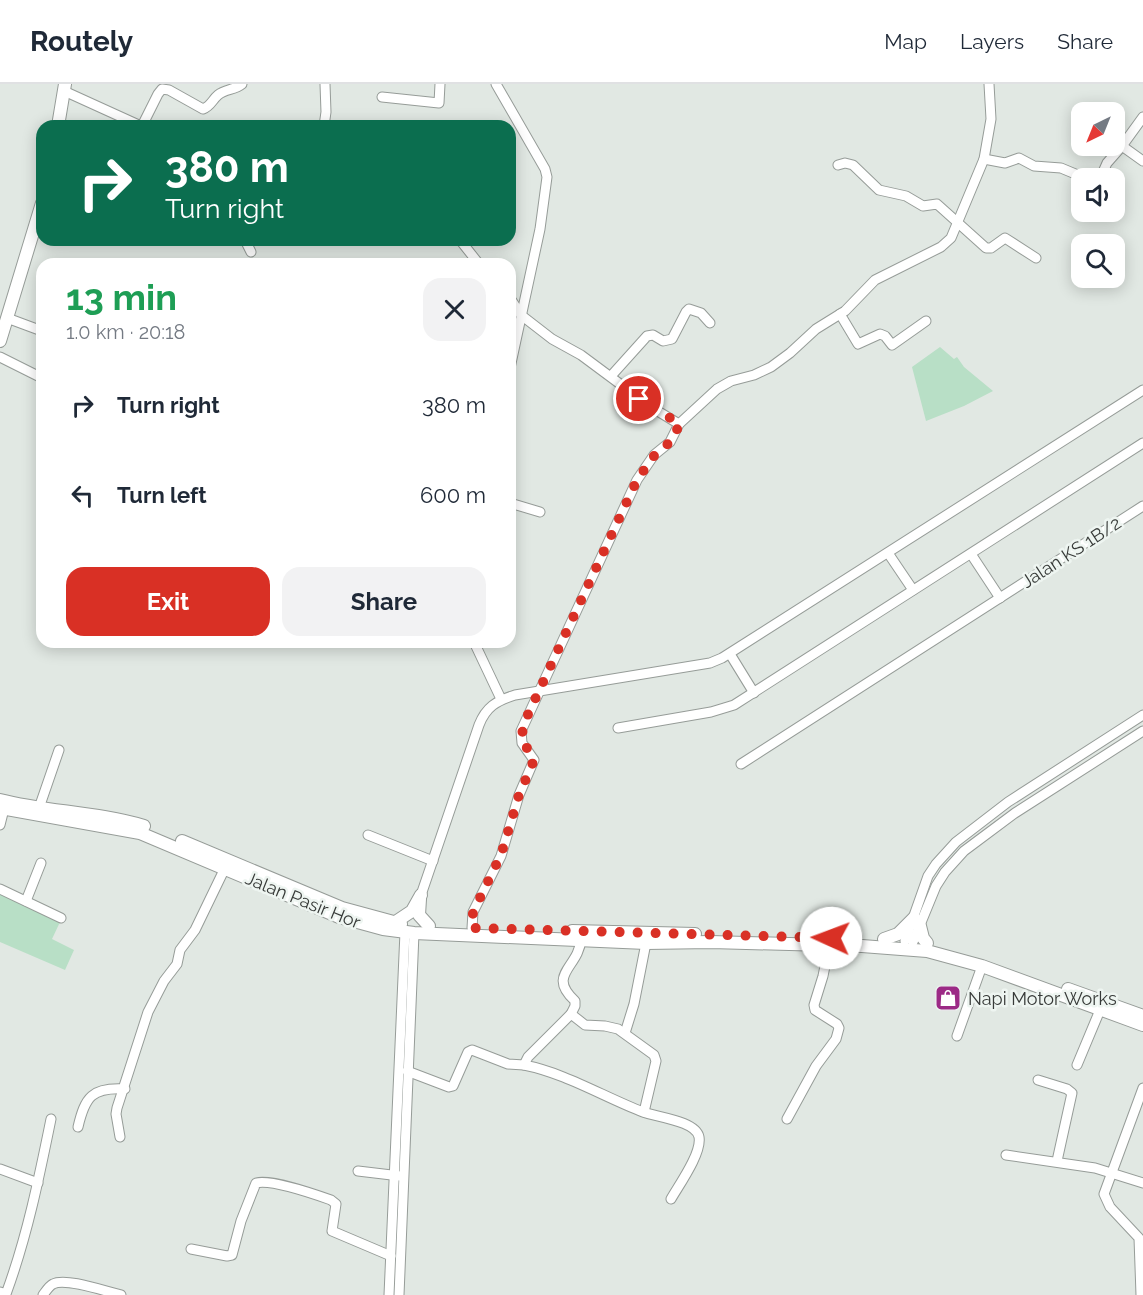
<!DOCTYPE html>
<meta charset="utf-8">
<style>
:root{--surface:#fff;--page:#f2f2f3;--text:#1f2937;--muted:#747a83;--line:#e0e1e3;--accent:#d93025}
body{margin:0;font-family:Raleway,sans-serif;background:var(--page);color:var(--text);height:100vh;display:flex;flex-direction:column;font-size:22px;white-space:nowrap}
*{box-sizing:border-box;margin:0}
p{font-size:20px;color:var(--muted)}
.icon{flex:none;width:33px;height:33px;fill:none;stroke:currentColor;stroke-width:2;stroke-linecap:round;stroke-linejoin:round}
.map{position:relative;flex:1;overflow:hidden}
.drawer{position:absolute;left:36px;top:174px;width:480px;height:390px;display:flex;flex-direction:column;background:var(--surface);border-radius:18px;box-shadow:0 3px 15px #0003}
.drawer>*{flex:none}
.hud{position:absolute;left:36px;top:36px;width:480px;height:126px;border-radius:18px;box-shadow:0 3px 15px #0003;background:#0b6e4f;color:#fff;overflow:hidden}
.needle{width:39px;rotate:223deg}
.buttons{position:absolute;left:1071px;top:18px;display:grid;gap:12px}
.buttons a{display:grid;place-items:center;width:54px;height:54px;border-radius:12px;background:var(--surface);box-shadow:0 3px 15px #0003;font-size:30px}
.pin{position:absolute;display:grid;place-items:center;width:51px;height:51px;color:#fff;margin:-26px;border:3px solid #fff;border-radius:50%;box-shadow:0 2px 6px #0007}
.me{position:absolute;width:66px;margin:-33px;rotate:272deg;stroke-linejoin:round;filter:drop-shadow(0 0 4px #0008)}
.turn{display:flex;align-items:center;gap:21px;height:126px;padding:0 30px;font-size:27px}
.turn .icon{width:78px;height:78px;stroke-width:2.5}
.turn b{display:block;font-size:42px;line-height:51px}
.round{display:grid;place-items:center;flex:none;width:63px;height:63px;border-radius:18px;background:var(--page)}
.overview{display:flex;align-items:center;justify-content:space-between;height:102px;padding:0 30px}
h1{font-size:36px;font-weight:700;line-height:45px;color:#1e9e55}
.cta{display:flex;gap:12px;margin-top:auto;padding:12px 30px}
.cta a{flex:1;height:69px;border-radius:18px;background:var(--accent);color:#fff;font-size:24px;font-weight:700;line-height:69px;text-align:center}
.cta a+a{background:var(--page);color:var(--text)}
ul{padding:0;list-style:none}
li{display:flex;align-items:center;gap:18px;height:90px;padding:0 30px}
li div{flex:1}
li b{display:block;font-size:22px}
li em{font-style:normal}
header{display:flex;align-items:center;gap:36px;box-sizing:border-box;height:84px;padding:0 30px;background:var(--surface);border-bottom:2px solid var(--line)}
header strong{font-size:28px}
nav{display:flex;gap:33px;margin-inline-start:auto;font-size:21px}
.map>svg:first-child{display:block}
.green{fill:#b8dfc6}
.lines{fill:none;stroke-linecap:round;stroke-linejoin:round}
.minor-casing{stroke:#969c98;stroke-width:11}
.major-casing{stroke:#969c98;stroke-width:14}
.minor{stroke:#fff;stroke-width:9}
.major{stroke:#fff;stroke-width:12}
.route{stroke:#d93025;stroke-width:10;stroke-dasharray:0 18}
.labels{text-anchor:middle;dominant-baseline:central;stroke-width:5;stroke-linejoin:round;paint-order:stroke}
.street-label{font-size:18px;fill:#373a38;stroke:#eef5f1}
.poi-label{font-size:18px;fill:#373a38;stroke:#eef5f1;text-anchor:start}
</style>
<header>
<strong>Routely</strong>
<nav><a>Map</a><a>Layers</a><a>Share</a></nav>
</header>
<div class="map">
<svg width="1143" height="1211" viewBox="0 0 1143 1211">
<rect width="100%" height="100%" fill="#e1e8e3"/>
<g class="green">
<polygon points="940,263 954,275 957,273 964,283 993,307 964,322 926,337 912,283"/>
<polygon points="0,807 60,838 52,855 74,866 65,886 0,858"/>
</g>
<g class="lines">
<g class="minor-casing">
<g id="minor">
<polyline points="496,0 545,85 547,93 540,145 510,284"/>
<polyline points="64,7 141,42"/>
<polyline points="382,13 439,19 440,0"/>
<path d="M 142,42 L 158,10 L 162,5 L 169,6 L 203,25 C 211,22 212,16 218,11 C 225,5 235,6 242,0"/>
<polyline points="324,42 326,28 325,0"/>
<polyline points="1122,62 1143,77"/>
<polyline points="984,75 1005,79 1019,74 1034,82 1061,84 1085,94"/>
<polyline points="838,81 845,79 853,81 879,106 906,112 923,122 937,120 986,164 991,164 1005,154 1036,174"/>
<polyline points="1095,94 1103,88 1107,79 1122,62 1143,33"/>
<polyline points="245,156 251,168"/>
<polyline points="460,156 479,180"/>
<polyline points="510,214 521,231 552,255 581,271 651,323 679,340"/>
<polyline points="840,230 858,260 880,250 885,252 892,261 926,237"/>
<polyline points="7,234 42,247"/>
<polyline points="0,273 42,294"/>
<polyline points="611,292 647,252 653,251 663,257 672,255 686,228 689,225 701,229 710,239"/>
<polyline points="510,419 540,428"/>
<polyline points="888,469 913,506"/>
<polyline points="971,470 1000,514"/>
<polyline points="474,558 501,615"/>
<polyline points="730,570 754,609"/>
<polyline points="618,644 711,628 734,621 1143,359"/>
<polyline points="741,680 1143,422"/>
<polyline points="39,724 59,666"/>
<polyline points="0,741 4,725"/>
<polyline points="368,751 433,777"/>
<polyline points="0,805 61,834"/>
<path d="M 421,811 L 479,641 C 486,623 496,617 515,611 L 710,579 L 722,574 L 1143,306"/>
<polyline points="26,817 41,779"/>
<polyline points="472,844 473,828 501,772 519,711 534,676 522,659 521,647 637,396 654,371 670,358 679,340 717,305 731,297 754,291 771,283 790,269 816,245 845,227 875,196 941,163 951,154 984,75 991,35 989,0"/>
<path d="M 581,855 C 579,884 546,890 575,917 L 575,922 L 571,930 L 528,973 L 524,981 C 565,989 604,1013 643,1028 C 657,1033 696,1037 699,1053 C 702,1069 679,1101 671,1115"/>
<polyline points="905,857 928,792 936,780 956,758 1008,718 1143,631"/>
<polyline points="913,858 936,802 945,788 964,767 1015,729 1143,647"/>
<polyline points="571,930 585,941 605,942 618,945 654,971 656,977 644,1028"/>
<polyline points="625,949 634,920 646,859"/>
<polyline points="957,952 982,882"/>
<polyline points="1077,981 1100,926"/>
<polyline points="407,987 449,1003 453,1002 468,968 472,966 508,980 524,981"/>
<polyline points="1038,996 1067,1005 1072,1009 1057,1077"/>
<polyline points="787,1035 816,982 836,955 839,944 837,940 815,926 814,921 823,892 829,862"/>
<path d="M 78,1043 C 85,1013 92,1003 125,1005"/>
<polyline points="120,1053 116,1030 117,1024 148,928 164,897 177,880 180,866 195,846 225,784"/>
<polyline points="1006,1071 1095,1084 1143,1099"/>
<polyline points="0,1085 38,1099"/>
<polyline points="358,1087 400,1092"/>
<path d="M 191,1165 L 227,1172 L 232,1171 L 241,1137 L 256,1099 C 272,1095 314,1110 331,1116 L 336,1120 L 332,1147 L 391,1172"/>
<path d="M 0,1208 L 6,1210 C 27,1153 39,1094 51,1035"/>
<path d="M 43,1211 C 46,1207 49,1202 53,1200 C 66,1193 107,1208 121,1211"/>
<polyline points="389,1211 405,848"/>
<polyline points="399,1211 414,849"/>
<polyline points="1141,1211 1139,1154 1110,1123 1104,1110 1143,1004"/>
</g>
</g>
<g class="major-casing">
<g id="major">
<polyline points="58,42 65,0"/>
<polyline points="0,257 42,119"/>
<path d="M 0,716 C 47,728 97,728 144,742"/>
<polyline points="0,724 140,749 339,833 383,845 414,849 646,859 711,858 862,862 927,867 982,882 1143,941"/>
<polyline points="182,757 342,824 401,840"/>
<polyline points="420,815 419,831 429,842"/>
<polyline points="394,839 412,827 421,811"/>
<polyline points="920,842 923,854 927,859"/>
<polyline points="572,847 695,850"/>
<polyline points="884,855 898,850 914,834"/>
<polyline points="1068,905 1143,932"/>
</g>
</g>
<use href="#minor" class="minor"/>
<use href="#major" class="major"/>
</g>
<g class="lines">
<polyline class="route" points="639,315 680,340 670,358 654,372 637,396 525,637 521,654 534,676 519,711 501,771 473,828 472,844 831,854"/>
</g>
<defs>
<g id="shop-square" transform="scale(1.35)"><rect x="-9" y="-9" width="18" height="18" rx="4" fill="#9c2a86" stroke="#eef5f1"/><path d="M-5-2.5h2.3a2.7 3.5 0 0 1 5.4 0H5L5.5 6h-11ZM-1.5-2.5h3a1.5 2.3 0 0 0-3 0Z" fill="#fff"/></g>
</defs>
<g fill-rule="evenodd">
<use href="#shop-square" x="948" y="914"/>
</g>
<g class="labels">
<g class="street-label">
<text transform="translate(1071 468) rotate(-33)">Jalan KS 1B/2</text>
<text transform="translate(303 816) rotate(22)">Jalan Pasir Hor</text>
</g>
<g class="poi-label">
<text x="968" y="914">Napi Motor Works</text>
</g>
</g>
</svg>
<div class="buttons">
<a><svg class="needle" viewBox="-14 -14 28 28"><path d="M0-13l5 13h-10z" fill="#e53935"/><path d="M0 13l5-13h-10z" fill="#747a83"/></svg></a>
<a><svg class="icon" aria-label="sound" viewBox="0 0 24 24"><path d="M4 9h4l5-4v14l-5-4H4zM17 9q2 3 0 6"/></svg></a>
<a><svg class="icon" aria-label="search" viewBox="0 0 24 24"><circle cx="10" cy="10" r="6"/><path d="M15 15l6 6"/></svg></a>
</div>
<div class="pin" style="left:639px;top:315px;background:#d93025"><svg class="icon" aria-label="arrive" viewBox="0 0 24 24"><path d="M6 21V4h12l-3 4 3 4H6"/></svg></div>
<svg class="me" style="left:831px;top:854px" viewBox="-20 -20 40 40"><circle r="19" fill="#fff"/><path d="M0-13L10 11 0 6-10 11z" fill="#d93025"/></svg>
<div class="hud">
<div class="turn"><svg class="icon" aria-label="right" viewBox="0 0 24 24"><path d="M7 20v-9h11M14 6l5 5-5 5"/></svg><div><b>380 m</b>Turn right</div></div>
</div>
<section class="drawer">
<div class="overview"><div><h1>13 min</h1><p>1.0 km · 20:18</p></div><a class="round"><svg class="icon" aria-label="close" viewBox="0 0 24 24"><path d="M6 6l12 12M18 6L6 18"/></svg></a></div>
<ul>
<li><svg class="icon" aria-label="right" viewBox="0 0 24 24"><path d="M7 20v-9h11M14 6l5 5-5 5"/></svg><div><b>Turn right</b></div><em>380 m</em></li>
<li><svg class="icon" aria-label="left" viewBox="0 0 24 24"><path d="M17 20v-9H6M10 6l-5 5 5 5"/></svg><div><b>Turn left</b></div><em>600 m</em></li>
</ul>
<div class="cta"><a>Exit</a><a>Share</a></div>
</section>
</div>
